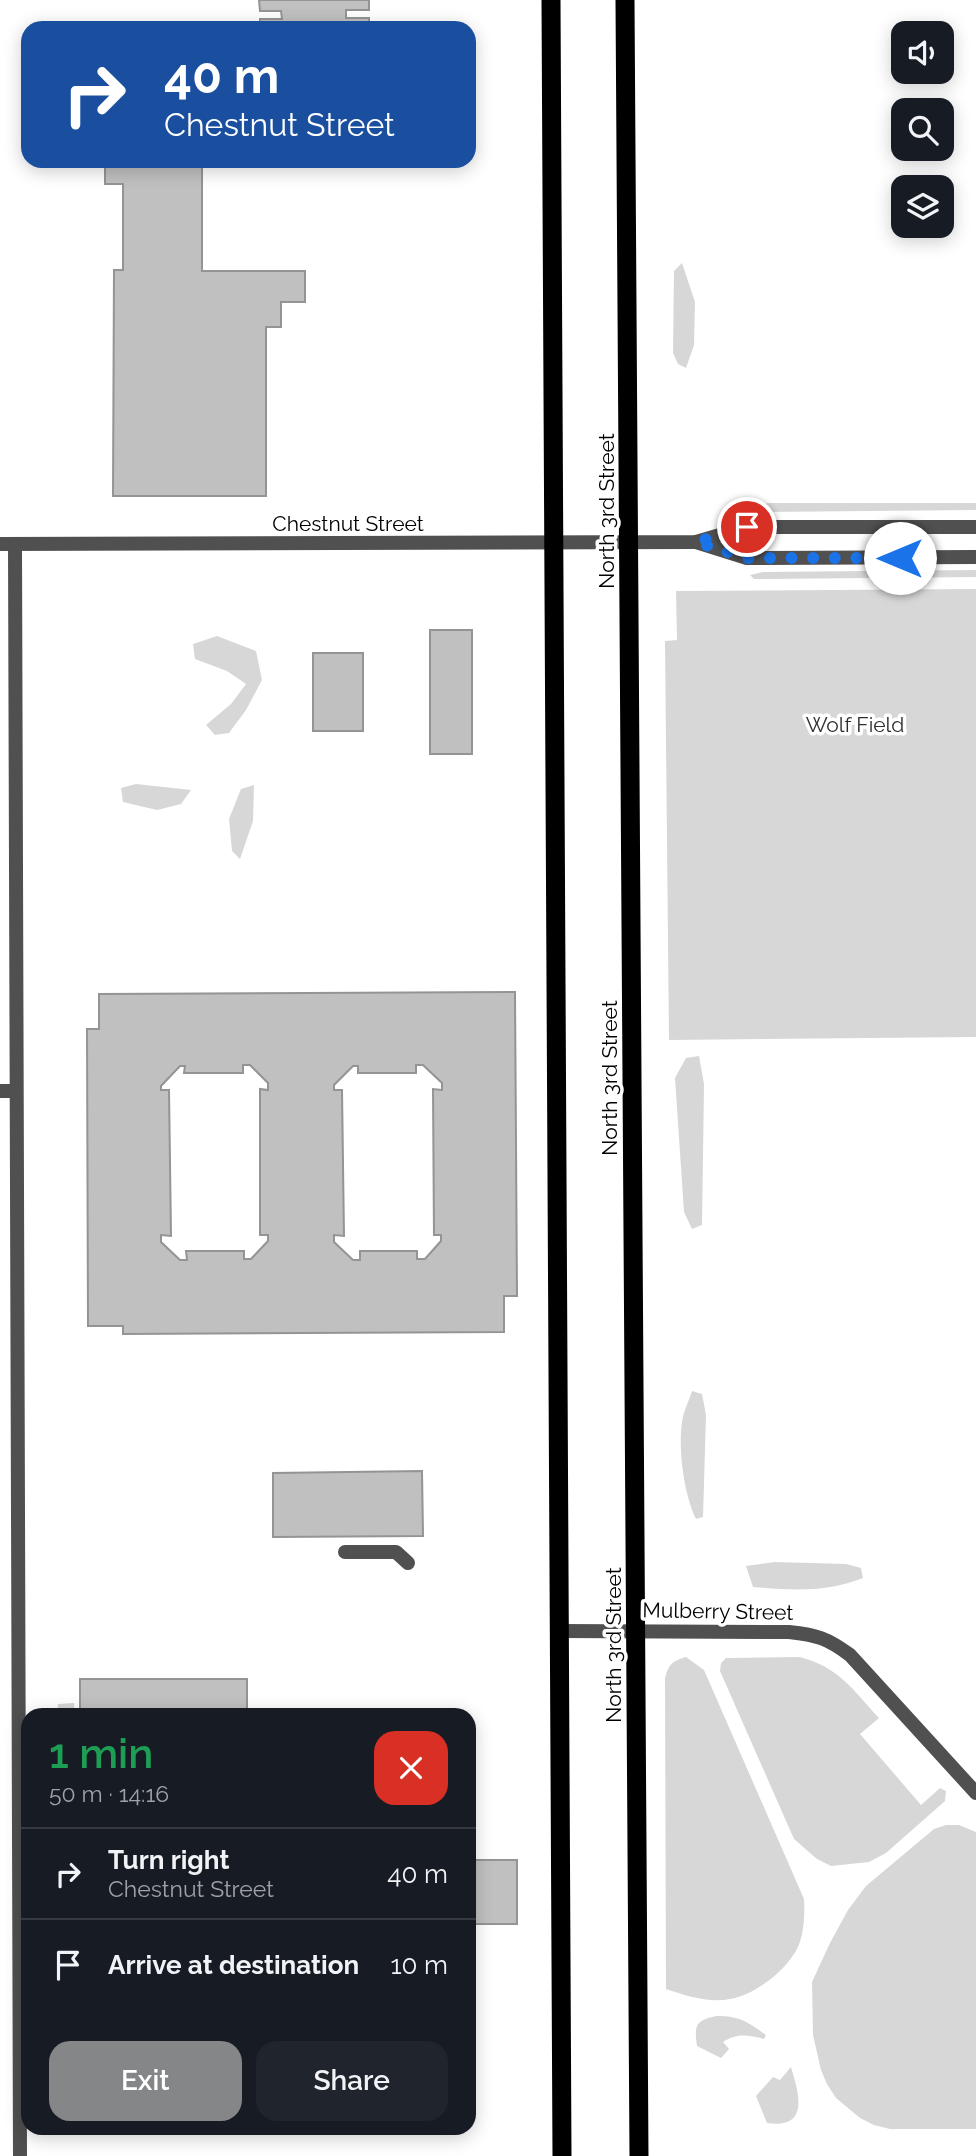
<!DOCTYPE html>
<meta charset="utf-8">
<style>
:root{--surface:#171b24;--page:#20242c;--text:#f1f3f6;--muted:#9ea1a6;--line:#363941;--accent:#858687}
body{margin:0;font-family:Raleway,sans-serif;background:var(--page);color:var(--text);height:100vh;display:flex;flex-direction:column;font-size:26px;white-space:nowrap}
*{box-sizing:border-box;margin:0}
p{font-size:23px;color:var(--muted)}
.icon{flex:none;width:38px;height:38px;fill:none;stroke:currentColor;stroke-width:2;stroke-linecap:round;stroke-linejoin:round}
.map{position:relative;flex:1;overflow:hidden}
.details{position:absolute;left:21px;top:1708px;width:455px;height:427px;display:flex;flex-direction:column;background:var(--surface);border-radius:21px;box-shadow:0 4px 18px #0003}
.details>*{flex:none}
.banner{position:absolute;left:21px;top:21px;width:455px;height:147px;border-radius:21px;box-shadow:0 4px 18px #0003;background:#1a4fa0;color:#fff;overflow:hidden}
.fabs{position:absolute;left:891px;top:21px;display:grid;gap:14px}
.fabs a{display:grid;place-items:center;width:63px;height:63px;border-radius:14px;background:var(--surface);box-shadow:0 4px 18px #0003;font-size:35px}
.pin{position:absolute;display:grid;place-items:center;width:60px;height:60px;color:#fff;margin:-30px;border:4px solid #fff;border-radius:50%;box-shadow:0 2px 7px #0007}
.me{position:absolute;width:77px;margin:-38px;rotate:270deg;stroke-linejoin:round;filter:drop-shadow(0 0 5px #0008)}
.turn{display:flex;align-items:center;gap:24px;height:147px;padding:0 28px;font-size:32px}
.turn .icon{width:91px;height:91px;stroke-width:2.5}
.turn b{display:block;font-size:49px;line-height:60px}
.round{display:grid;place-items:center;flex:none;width:74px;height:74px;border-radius:21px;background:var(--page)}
.overview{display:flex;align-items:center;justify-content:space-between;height:119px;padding:0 28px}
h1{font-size:42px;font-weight:600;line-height:52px;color:#1e9e55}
.cta{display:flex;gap:14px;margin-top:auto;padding:14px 28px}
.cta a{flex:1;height:80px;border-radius:21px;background:var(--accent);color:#fff;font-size:28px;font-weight:600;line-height:80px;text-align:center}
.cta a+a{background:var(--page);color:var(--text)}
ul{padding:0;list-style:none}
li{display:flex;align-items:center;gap:21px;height:91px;padding:0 28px;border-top:2px solid var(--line)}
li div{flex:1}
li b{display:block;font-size:26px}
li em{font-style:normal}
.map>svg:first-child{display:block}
.green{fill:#d7d7d7}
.building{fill:#c0c0c0;stroke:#949494;stroke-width:2;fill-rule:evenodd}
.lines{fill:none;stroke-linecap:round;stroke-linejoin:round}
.service{stroke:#505050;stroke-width:14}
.minor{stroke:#505050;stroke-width:14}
.trunk{stroke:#000;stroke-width:19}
.route{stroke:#1a73e8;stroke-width:12;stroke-dasharray:0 21.6}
.labels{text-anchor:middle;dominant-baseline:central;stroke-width:7;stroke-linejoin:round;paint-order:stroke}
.street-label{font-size:21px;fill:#000;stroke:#fff}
.park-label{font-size:21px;fill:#2e2e2e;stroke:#fff}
</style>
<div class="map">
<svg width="976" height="2156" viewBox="0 0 976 2156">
<rect width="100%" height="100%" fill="#fff"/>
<g class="green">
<polygon points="682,263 695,302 694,345 686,368 678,364 673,353 674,271"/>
<polygon points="769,503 976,503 976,510 757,512 760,505"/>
<polygon points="976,570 976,577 754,579 750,575 763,572"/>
<polygon points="976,589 976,1037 669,1040 665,641 677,640 676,591"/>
<polygon points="217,636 256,651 262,680 246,710 229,733 215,735 206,725 231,704 246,684 227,671 195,659 193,644"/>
<polygon points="136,784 191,790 181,804 157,810 123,802 121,788"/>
<polygon points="254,785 253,821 240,859 232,851 229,819 241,789"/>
<polygon points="699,1056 704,1084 702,1225 692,1229 684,1212 675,1078 686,1058"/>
<path d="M 692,1391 L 702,1394 L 706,1415 L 703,1517 L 696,1519 C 684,1494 678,1450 682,1422 C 683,1412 689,1401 692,1391 Z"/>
<path d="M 775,1562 L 846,1564 L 861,1568 L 863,1578 C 825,1593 792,1590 753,1587 L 746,1566 Z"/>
<path d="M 686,1657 L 704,1670 L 804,1899 C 805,1914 804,1933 798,1947 C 787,1970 755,1995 730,1999 C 709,2003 686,1996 666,1989 L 665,1679 C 668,1665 672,1661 686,1657 Z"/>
<path d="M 800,1657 C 840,1668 852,1689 879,1718 L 860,1734 L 921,1805 L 940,1788 L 946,1791 L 945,1801 L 886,1853 L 869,1862 L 831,1866 L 817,1859 L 794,1839 L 720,1671 L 721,1663 L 726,1658 Z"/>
<polygon points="74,1703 75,1715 57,1715 58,1704"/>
<polygon points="946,1825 959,1825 976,1832 976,2129 890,2129 874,2125 860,2118 836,2098 827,2084 821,2070 813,2035 812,1982 830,1943 848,1910 866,1886 934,1829"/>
<path d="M 717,2016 C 740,2016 748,2022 766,2035 L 764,2039 C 748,2035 737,2033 723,2042 L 729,2049 L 721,2058 L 697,2046 C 694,2025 696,2020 717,2016 Z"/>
<path d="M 791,2067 C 799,2094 810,2129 767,2123 L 756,2096 L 773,2077 L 780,2080 Z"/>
</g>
<g class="building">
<polygon points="259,0 369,0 369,10 346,10 346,18 369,18 369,28 260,28 260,19 282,19 281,11 260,11"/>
<polygon points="105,161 202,161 202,271 305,271 305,302 281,302 281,327 266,327 266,496 113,496 114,270 123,270 123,184 105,184"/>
<rect x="430" y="630" width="42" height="124"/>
<rect x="313" y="653" width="50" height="78"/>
<path d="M 515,992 L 517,1296 L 504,1296 L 504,1332 L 123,1334 L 123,1326 L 88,1326 L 87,1029 L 99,1029 L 99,994 ZM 243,1065 L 250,1065 L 268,1083 L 268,1090 L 260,1089 L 260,1235 L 268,1235 L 268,1241 L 251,1259 L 244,1259 L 244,1251 L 186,1251 L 187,1260 L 180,1260 L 161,1242 L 161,1235 L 171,1236 L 169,1090 L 161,1090 L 161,1086 L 180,1066 L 185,1066 L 184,1073 L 243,1073 ZM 416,1065 L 423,1065 L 442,1083 L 442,1090 L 433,1089 L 434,1235 L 441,1235 L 441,1241 L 425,1259 L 417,1259 L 417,1251 L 360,1251 L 360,1260 L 353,1260 L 334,1242 L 334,1235 L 344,1236 L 342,1090 L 334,1090 L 334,1085 L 353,1066 L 358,1066 L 358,1073 L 416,1073 Z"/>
<polygon points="422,1471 423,1536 273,1537 273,1473"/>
<rect x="80" y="1679" width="167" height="36"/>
<rect x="469" y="1860" width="48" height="64"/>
</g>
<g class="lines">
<g class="service">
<polyline points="0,1091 16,1091"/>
<polyline points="345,1552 396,1552 408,1563"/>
<path d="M 560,1631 L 789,1632 C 817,1635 827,1638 850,1655 L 976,1793"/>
</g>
<g class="minor">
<polyline points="696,542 747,558 976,557"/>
<polyline points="0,544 696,542 747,527 976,527"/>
<polyline points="15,544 20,2156"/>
</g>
<g class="trunk">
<polyline points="551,0 562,2156"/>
<polyline points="625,0 639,2156"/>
</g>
</g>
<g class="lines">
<polyline class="route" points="747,527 696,542 747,558 900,558"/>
</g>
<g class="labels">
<g class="street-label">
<text transform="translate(606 511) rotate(-90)">North 3rd Street</text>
<text x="348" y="523">Chestnut Street</text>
<text transform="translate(609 1078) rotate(-90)">North 3rd Street</text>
<text transform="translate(718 1611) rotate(1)">Mulberry Street</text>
<text transform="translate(613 1645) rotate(-90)">North 3rd Street</text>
</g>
<g class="park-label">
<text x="855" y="724">Wolf Field</text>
</g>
</g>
</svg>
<div class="fabs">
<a><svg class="icon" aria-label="sound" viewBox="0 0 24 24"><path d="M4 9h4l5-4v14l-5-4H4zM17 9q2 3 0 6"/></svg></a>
<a><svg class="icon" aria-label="search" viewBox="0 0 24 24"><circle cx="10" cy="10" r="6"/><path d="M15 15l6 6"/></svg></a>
<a><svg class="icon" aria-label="layers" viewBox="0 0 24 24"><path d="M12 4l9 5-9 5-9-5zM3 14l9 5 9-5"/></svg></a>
</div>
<div class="pin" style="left:747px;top:527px;background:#d93025"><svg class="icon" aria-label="arrive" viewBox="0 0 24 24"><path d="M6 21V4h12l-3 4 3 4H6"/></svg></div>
<svg class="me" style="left:900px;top:558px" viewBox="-20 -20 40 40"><circle r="19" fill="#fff"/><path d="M0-13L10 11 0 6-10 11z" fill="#1a73e8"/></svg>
<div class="banner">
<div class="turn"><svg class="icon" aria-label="right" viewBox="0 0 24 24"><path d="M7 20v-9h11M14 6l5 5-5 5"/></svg><div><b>40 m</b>Chestnut Street</div></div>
</div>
<section class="details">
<div class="overview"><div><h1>1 min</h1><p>50 m · 14:16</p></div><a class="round" style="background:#d93025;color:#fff"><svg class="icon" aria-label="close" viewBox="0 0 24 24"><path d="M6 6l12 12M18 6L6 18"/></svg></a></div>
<ul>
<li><svg class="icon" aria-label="right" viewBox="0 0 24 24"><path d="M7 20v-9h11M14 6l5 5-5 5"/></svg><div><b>Turn right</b><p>Chestnut Street</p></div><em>40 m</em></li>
<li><svg class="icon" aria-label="arrive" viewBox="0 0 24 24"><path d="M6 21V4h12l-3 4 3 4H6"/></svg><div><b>Arrive at destination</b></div><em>10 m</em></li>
</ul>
<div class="cta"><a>Exit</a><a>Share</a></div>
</section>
</div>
